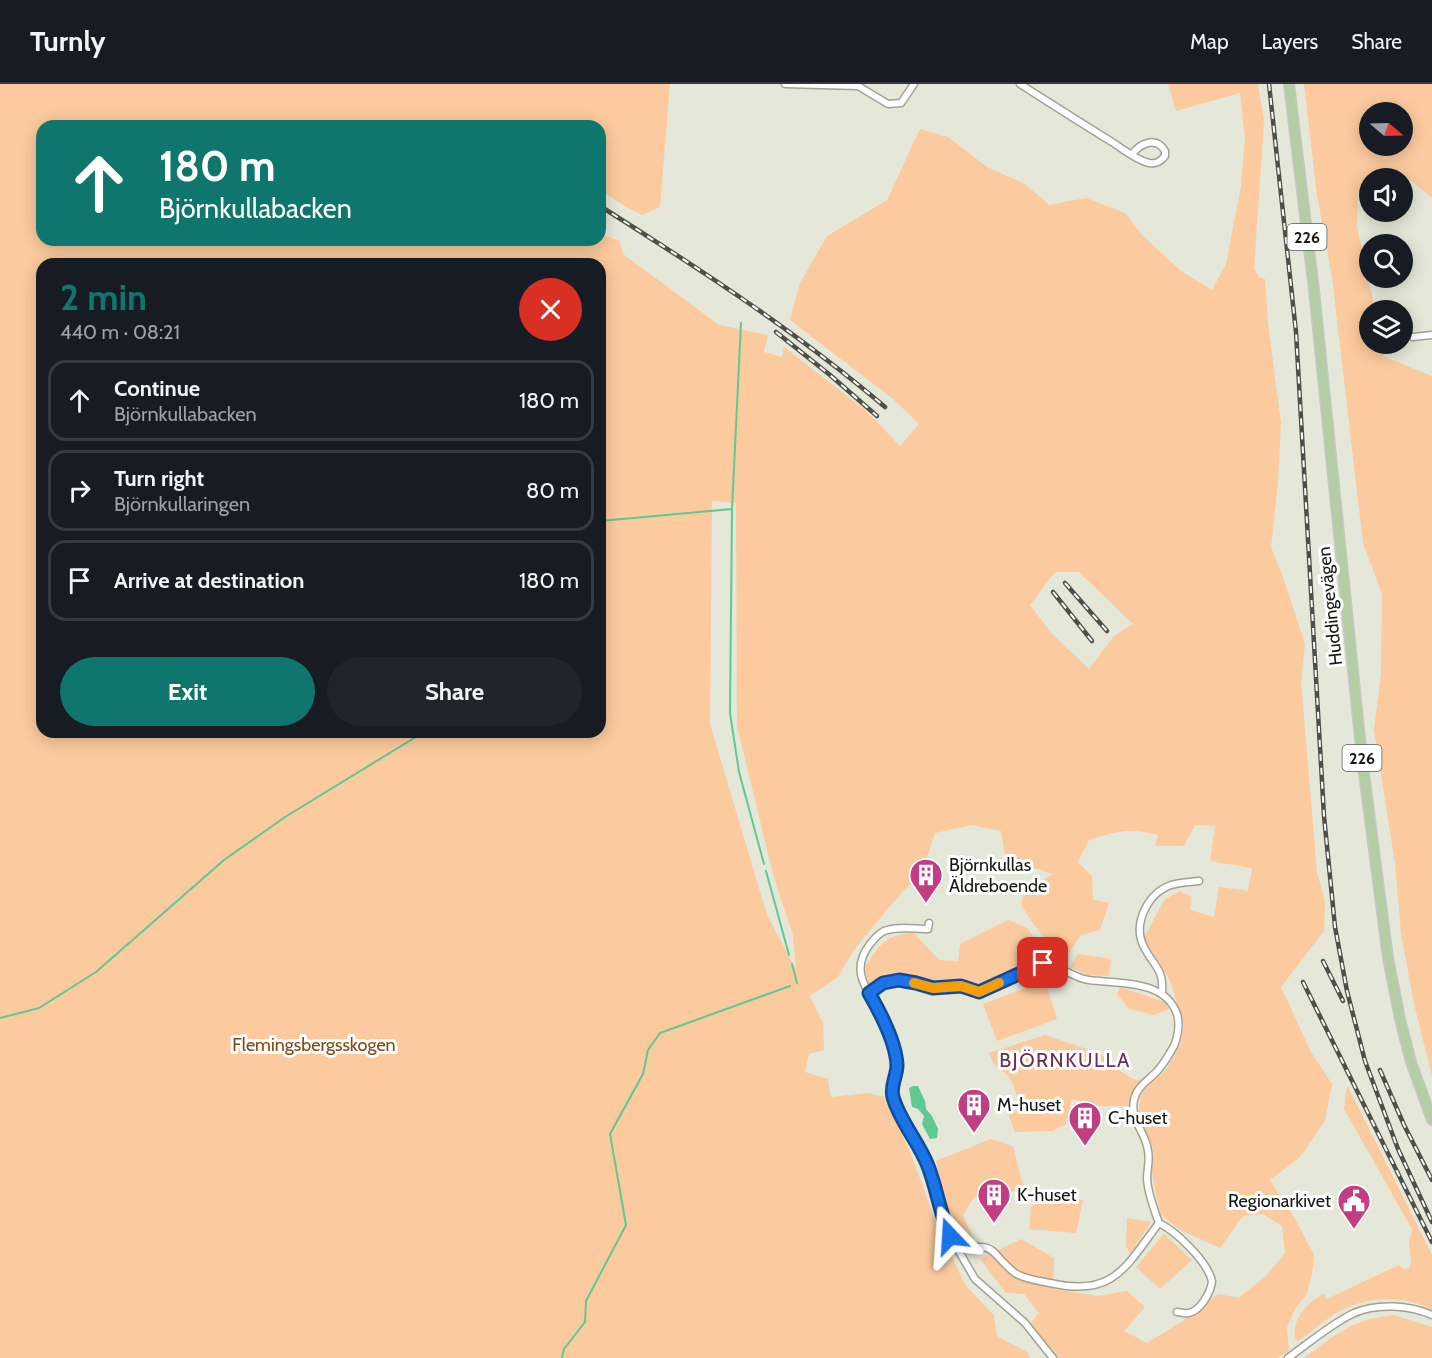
<!DOCTYPE html>
<meta charset="utf-8">
<style>
:root{--surface:#171b24;--page:#20242c;--text:#f1f3f6;--muted:#9ea1a6;--line:#363941;--accent:#0f766e}
body{margin:0;font-family:Cabin,sans-serif;background:var(--page);color:var(--text);height:100vh;display:flex;flex-direction:column;font-size:22px;white-space:nowrap}
*{box-sizing:border-box;margin:0}
p{font-size:20px;color:var(--muted)}
.icon{flex:none;width:33px;height:33px;fill:none;stroke:currentColor;stroke-width:2;stroke-linecap:round;stroke-linejoin:round}
.map{position:relative;flex:1;overflow:hidden}
.drawer{position:absolute;left:36px;top:174px;width:570px;height:480px;display:flex;flex-direction:column;background:var(--surface);border-radius:18px;box-shadow:0 3px 15px #0003}
.drawer>*{flex:none}
.guide{position:absolute;left:36px;top:36px;width:570px;height:126px;border-radius:18px;box-shadow:0 3px 15px #0003;background:#0f766e;color:#fff;overflow:hidden}
.needle{width:39px;rotate:109deg}
.buttons{position:absolute;left:1359px;top:18px;display:grid;gap:12px}
.buttons a{display:grid;place-items:center;width:54px;height:54px;border-radius:50%;background:var(--surface);box-shadow:0 3px 15px #0003;font-size:30px}
.pin{position:absolute;display:grid;place-items:center;width:51px;height:51px;color:#fff;margin:-26px;border-radius:12px;box-shadow:0 3px 9px #0006}
.me{position:absolute;width:66px;margin:-33px;rotate:340deg;stroke-linejoin:round;filter:drop-shadow(0 0 4px #0008)}
.turn{display:flex;align-items:center;gap:21px;height:126px;padding:0 24px;font-size:27px}
.turn .icon{width:78px;height:78px;stroke-width:2.5}
.turn b{display:block;font-size:42px;line-height:51px}
.round{display:grid;place-items:center;flex:none;width:63px;height:63px;border-radius:32px;background:var(--page)}
.summary{display:flex;align-items:center;justify-content:space-between;height:102px;padding:0 24px}
h1{font-size:36px;font-weight:800;line-height:45px;color:var(--accent)}
.button{display:flex;gap:12px;margin-top:auto;padding:12px 24px}
.button a{flex:1;height:69px;border-radius:36px;background:var(--accent);color:#fff;font-size:24px;font-weight:800;line-height:69px;text-align:center}
.button a+a{background:var(--page);color:var(--text)}
ul{padding:0;list-style:none}
li{display:flex;align-items:center;gap:18px;height:81px;margin:0 12px 9px;padding:0 12px;border:3px solid var(--line);border-radius:18px}
li div{flex:1}
li b{display:block;font-size:22px}
li em{font-style:normal}
header{display:flex;align-items:center;gap:36px;box-sizing:border-box;height:84px;padding:0 30px;background:var(--surface);border-bottom:2px solid var(--line)}
header strong{font-size:28px}
nav{display:flex;gap:33px;margin-inline-start:auto;font-size:21px}
.map>svg:first-child{display:block}
.green{fill:#fbca9e;fill-rule:evenodd}
.water{fill:#60c991}
.lines{fill:none;stroke-linecap:round;stroke-linejoin:round}
.stream{stroke:#60c991;stroke-width:2}
.minor-casing{stroke:#a1a294;stroke-width:9}
.primary-casing{stroke:#c7c7c6;stroke-width:12}
.minor{stroke:#fff;stroke-width:6}
.primary{stroke:#b3cea3;stroke-width:9}
.rail-casing{stroke:#4e4f47;stroke-width:4.5}
.rail{stroke:#fff;stroke-width:2;stroke-dasharray:7;stroke-linecap:butt}
.route-casing{stroke:#114b97;stroke-width:15}
.route{stroke:#1a73e8;stroke-width:10}
.slow{stroke:#f59e0b;stroke-width:10}
.labels{text-anchor:middle;dominant-baseline:central;stroke-width:6;stroke-linejoin:round;paint-order:stroke}
.shield{fill:#fff;stroke:#5d5d59;stroke-width:1.5}
.shield-label{font-size:16px;font-weight:bold;fill:#171712}
.street-label{font-size:18px;fill:#171712;stroke:#fff}
.poi-label{font-size:18px;fill:#171712;stroke:#fff;text-anchor:start}
.park-label{font-size:18px;fill:#7c4a12;stroke:#fff}
.neighbourhood-label{font-size:20px;letter-spacing:1.5px;fill:#6f2e4d;stroke:#fff}
</style>
<header>
<strong>Turnly</strong>
<nav><a>Map</a><a>Layers</a><a>Share</a></nav>
</header>
<div class="map">
<svg width="1432" height="1274" viewBox="0 0 1432 1274">
<rect width="100%" height="100%" fill="#e5e7d8"/>
<g class="green">
<path d="M 0,0 L 670,0 L 660,123 L 642,131 L 621,120 L 600,106 L 600,42 L 42,42 L 42,156 L 600,156 L 600,150 L 620,157 L 623,170 L 719,241 L 768,251 L 764,268 L 782,273 L 784,263 L 865,326 L 900,362 L 919,340 L 893,315 L 790,236 L 800,199 L 827,152 L 887,116 L 920,45 L 948,53 L 987,83 L 1025,100 L 1049,121 L 1086,114 L 1125,129 L 1142,151 L 1181,187 L 1212,206 L 1226,180 L 1241,102 L 1245,54 L 1240,9 L 1176,27 L 1168,0 L 1258,0 L 1264,37 L 1254,185 L 1259,193 L 1265,195 L 1268,239 L 1281,339 L 1278,399 L 1271,463 L 1284,496 L 1305,560 L 1301,598 L 1317,788 L 1325,818 L 1324,847 L 1281,903 L 1311,968 L 1332,1000 L 1325,1037 L 1300,1073 L 1270,1096 L 1294,1133 L 1314,1171 L 1312,1189 L 1307,1210 L 1295,1225 L 1287,1243 L 1289,1267 L 1277,1274 L 1056,1274 L 1030,1240 L 1039,1229 L 1024,1210 L 1006,1209 L 980,1175 L 1021,1155 L 1054,1174 L 1053,1205 L 1098,1212 L 1127,1207 L 1145,1223 L 1124,1247 L 1147,1259 L 1180,1239 L 1218,1210 L 1239,1214 L 1267,1191 L 1285,1169 L 1282,1142 L 1263,1130 L 1243,1132 L 1220,1164 L 1180,1146 L 1160,1130 L 1152,1089 L 1153,1065 L 1138,1030 L 1142,1007 L 1166,986 L 1181,959 L 1184,943 L 1170,896 L 1144,854 L 1164,816 L 1180,807 L 1192,813 L 1190,826 L 1214,833 L 1219,803 L 1248,807 L 1252,784 L 1210,777 L 1215,742 L 1195,741 L 1184,762 L 1155,762 L 1158,751 C 1129,743 1117,747 1089,756 L 1078,778 L 1092,792 L 1093,816 L 1109,819 L 1100,846 L 1081,851 L 1063,878 L 1035,842 L 1021,821 L 1024,808 L 1053,790 L 1038,785 L 1007,785 L 1001,747 L 971,741 L 935,749 L 921,791 L 903,807 L 876,839 L 854,866 L 838,893 L 810,912 L 823,939 L 824,966 L 809,970 L 805,988 L 828,995 L 831,1013 L 868,1009 L 882,1012 L 889,1020 L 911,1070 L 936,1139 L 965,1201 L 994,1231 L 997,1252 L 1029,1269 L 1030,1274 L 0,1274 ZM 42,180 L 600,180 L 600,648 L 42,648 ZM 712,417 L 736,419 L 737,642 L 774,794 L 793,851 L 796,886 L 767,831 L 710,640 ZM 1055,488 L 1079,488 L 1133,540 L 1114,552 L 1089,585 L 1051,549 L 1030,521 Z"/>
<path d="M 1304,0 L 1432,0 L 1432,114 L 1409,95 L 1378,88 L 1372,94 L 1370,94 L 1369,97 L 1358,110 L 1357,142 L 1375,226 L 1370,226 L 1370,260 L 1382,260 L 1385,273 L 1432,292 L 1432,992 L 1414,920 L 1401,849 L 1395,779 L 1374,646 L 1381,590 L 1382,510 L 1363,459 L 1332,193 L 1317,111 ZM 1370,28 L 1402,28 L 1402,62 L 1370,62 Z"/>
<path d="M 1008,836 L 1027,844 L 1047,869 L 1046,876 L 1029,880 L 981,902 L 953,895 L 934,897 L 915,892 L 879,894 L 868,900 L 865,883 C 879,861 886,850 914,849 L 939,876 L 958,877 L 960,860 Z"/>
<polygon points="1078,870 1111,875 1109,892 1087,891 1070,883"/>
<polygon points="1045,897 1057,935 997,957 983,920"/>
<polygon points="1120,903 1165,918 1169,925 1154,931 1129,925 1117,910"/>
<path d="M 1045,951 L 1101,970 L 1114,983 L 1131,994 L 1145,999 L 1133,1022 L 1100,1022 L 1072,1015 L 1066,1040 L 1052,1047 L 1015,1048 L 1008,1030 L 1020,1026 C 1015,1005 1014,992 994,981 L 989,969 Z"/>
<path d="M 1347,1001 L 1432,1171 L 1432,1225 C 1403,1211 1365,1212 1336,1229 C 1323,1237 1311,1249 1298,1257 L 1295,1254 C 1292,1235 1308,1217 1324,1210 L 1327,1215 L 1399,1181 L 1404,1185 L 1409,1184 L 1411,1178 L 1409,1158 L 1412,1145 L 1344,1025 Z"/>
<polygon points="991,1055 1013,1062 1024,1106 974,1113 963,1131 974,1156 959,1159 951,1141 936,1077"/>
<polygon points="1051,1114 1083,1116 1076,1149 1029,1145 1031,1122"/>
<polygon points="1127,1134 1151,1138 1130,1170 1126,1162"/>
<polygon points="1164,1150 1192,1176 1160,1205 1136,1183"/>
<path d="M 1394,1231 L 1432,1243 L 1432,1274 L 1304,1274 C 1338,1249 1351,1236 1394,1231 Z"/>
</g>
<polygon class="water" points="913,1002 918,1002 925,1017 926,1025 932,1032 938,1045 937,1054 930,1055 922,1040 924,1032 918,1025 912,1023 909,1004"/>
<g class="lines">
<g class="stream">
<polyline points="741,239 732,425 730,629 739,688 764,780"/>
<polyline points="600,437 732,425"/>
<polyline points="766,787 789,871"/>
<polyline points="792,880 797,899"/>
<polyline points="0,934 39,924 96,888 224,776 285,733 424,648"/>
<polyline points="562,1274 564,1265 585,1238 586,1217 626,1141 610,1050 643,990 648,966 660,949 790,902"/>
</g>
<g class="minor-casing">
<g id="minor">
<polyline points="785,0 858,2 888,20 901,19 914,0"/>
<path d="M 1020,0 C 1050,19 1081,39 1112,58 C 1123,65 1136,76 1149,79 C 1156,80 1160,78 1165,72 L 1165,67 C 1156,52 1141,59 1132,70"/>
<polyline points="1413,253 1432,251"/>
<path d="M 869,909 C 858,892 857,877 870,860 C 874,855 878,850 884,847 C 897,842 914,845 928,845 L 929,839"/>
<path d="M 1162,910 C 1164,884 1154,883 1144,863 C 1132,840 1148,809 1171,801 C 1180,798 1190,798 1199,797"/>
<path d="M 1159,1139 C 1177,1148 1207,1177 1212,1197 C 1211,1208 1200,1228 1188,1229 C 1184,1230 1181,1228 1177,1228"/>
<path d="M 957,1166 C 999,1157 988,1168 1015,1189 C 1024,1195 1039,1197 1050,1199 C 1114,1214 1126,1182 1159,1139 C 1154,1125 1148,1110 1147,1095 C 1147,1086 1150,1076 1148,1067 C 1146,1048 1130,1038 1134,1016 C 1137,1001 1150,996 1159,985 C 1165,978 1170,969 1174,962 C 1178,953 1180,940 1177,930 C 1165,895 1118,900 1089,896 C 1072,894 1061,881 1043,879 L 979,908 L 961,902 L 933,904 L 916,899 L 899,896 L 883,899 L 869,909 L 881,928 L 895,972 L 897,982 L 892,1007 L 893,1013 L 901,1033 L 928,1081 L 941,1131 L 950,1152 L 975,1195 L 1025,1239 L 1053,1274"/>
<path d="M 1288,1274 C 1309,1259 1331,1240 1354,1229 C 1377,1219 1410,1221 1432,1231"/>
</g>
</g>
<g class="primary-casing">
<polyline id="primary" points="1289,0 1314,206 1362,674 1388,874 1400,935 1411,978 1432,1036"/>
</g>
<use href="#minor" class="minor"/>
<use href="#primary" class="primary"/>
<g class="rail-casing">
<g id="rail">
<polyline points="1269,0 1296,248 1324,732 1335,843 1347,907 1365,977 1398,1065 1432,1138"/>
<path d="M 600,122 C 698,184 796,247 885,323"/>
<polyline points="776,248 830,291 877,332"/>
<polyline points="1065,499 1107,547"/>
<polyline points="1053,508 1092,557"/>
<polyline points="1323,877 1343,917"/>
<polyline points="1303,898 1432,1158"/>
<polyline points="1380,986 1404,1041 1432,1096"/>
</g>
</g>
<use href="#rail" class="rail"/>
</g>
<g class="lines">
<g class="route-casing">
<path id="route" d="M 950,1152 C 940,1130 937,1105 928,1082 C 919,1058 900,1038 893,1013 C 890,1002 897,992 897,981 C 896,959 880,928 869,909 L 883,899 L 899,896 L 916,899 L 933,904 L 961,902 L 979,908 L 1043,879"/>
</g>
<use href="#route" class="route"/>
<polyline class="slow" points="914,899 933,904 961,902 979,908 999,899"/>
</g>
<defs>
<g id="building-pin" transform="scale(1.725)"><path d="M0 17L-7.5 6A9.5 9.5 0 1 1 7.5 6Z" fill="#c23d82" stroke="#fff"/><path d="M-4-6H4V6H1V3H-1V6H-4ZM-2.5-4.3h1.7v1.8h-1.7ZM.8-4.3h1.7v1.8H.8ZM-2.5-1h1.7V.8h-1.7ZM.8-1h1.7V.8H.8Z" fill="#fff"/></g>
<g id="civic-pin" transform="scale(1.725)"><path d="M0 17L-7.5 6A9.5 9.5 0 1 1 7.5 6Z" fill="#c23d82" stroke="#fff"/><path d="M-.6-6.5H3V-4.5H.6V-3L4-1V1h2V6H-6V1h2V-1L-.6-3ZM-1.2 2.5V6h2.4V2.5Z" fill="#fff"/></g>
</defs>
<g fill-rule="evenodd">
<use href="#building-pin" x="926" y="791"/>
<use href="#building-pin" x="974" y="1021"/>
<use href="#building-pin" x="1085" y="1034"/>
<use href="#building-pin" x="994" y="1111"/>
<use href="#civic-pin" x="1354" y="1117"/>
</g>
<g class="labels">
<g class="shield">
<rect x="1287.5" y="140" width="39" height="26" rx="4.5"/>
<rect x="1342.5" y="661" width="39" height="26" rx="4.5"/>
</g>
<g class="shield-label">
<text x="1307" y="153">226</text>
<text x="1362" y="674">226</text>
</g>
<g class="street-label">
<text transform="translate(1330 522) rotate(-96)">Huddingevägen</text>
</g>
<g class="poi-label">
<text x="949" y="781">Björnkullas<tspan x="949" dy="21">Äldreboende</tspan></text>
<text x="997" y="1021">M-huset</text>
<text x="1108" y="1034">C-huset</text>
<text x="1017" y="1111">K-huset</text>
<text x="1331" y="1117" text-anchor="end">Regionarkivet</text>
</g>
<g class="park-label">
<text x="314" y="961">Flemingsbergsskogen</text>
</g>
<g class="neighbourhood-label">
<text x="1065" y="976">BJÖRNKULLA</text>
</g>
</g>
</svg>
<div class="buttons">
<a><svg class="needle" viewBox="-14 -14 28 28"><path d="M0-13l5 13h-10z" fill="#e53935"/><path d="M0 13l5-13h-10z" fill="#9ea1a6"/></svg></a>
<a><svg class="icon" aria-label="sound" viewBox="0 0 24 24"><path d="M4 9h4l5-4v14l-5-4H4zM17 9q2 3 0 6"/></svg></a>
<a><svg class="icon" aria-label="search" viewBox="0 0 24 24"><circle cx="10" cy="10" r="6"/><path d="M15 15l6 6"/></svg></a>
<a><svg class="icon" aria-label="layers" viewBox="0 0 24 24"><path d="M12 4l9 5-9 5-9-5zM3 14l9 5 9-5"/></svg></a>
</div>
<div class="pin" style="left:1043px;top:879px;background:#d93025"><svg class="icon" aria-label="arrive" viewBox="0 0 24 24"><path d="M6 21V4h12l-3 4 3 4H6"/></svg></div>
<svg class="me" style="left:950px;top:1152px" viewBox="-20 -20 40 40"><path d="M0-17L14 15 0 8-14 15z" fill="#1a73e8" stroke="#fff" stroke-width="4"/></svg>
<div class="guide">
<div class="turn"><svg class="icon" aria-label="ahead" viewBox="0 0 24 24"><path d="M12 20V5M6 11l6-6 6 6"/></svg><div><b>180 m</b>Björnkullabacken</div></div>
</div>
<section class="drawer">
<div class="summary"><div><h1>2 min</h1><p>440 m · 08:21</p></div><a class="round" style="background:#d93025;color:#fff"><svg class="icon" aria-label="close" viewBox="0 0 24 24"><path d="M6 6l12 12M18 6L6 18"/></svg></a></div>
<ul>
<li><svg class="icon" aria-label="ahead" viewBox="0 0 24 24"><path d="M12 20V5M6 11l6-6 6 6"/></svg><div><b>Continue</b><p>Björnkullabacken</p></div><em>180 m</em></li>
<li><svg class="icon" aria-label="right" viewBox="0 0 24 24"><path d="M7 20v-9h11M14 6l5 5-5 5"/></svg><div><b>Turn right</b><p>Björnkullaringen</p></div><em>80 m</em></li>
<li><svg class="icon" aria-label="arrive" viewBox="0 0 24 24"><path d="M6 21V4h12l-3 4 3 4H6"/></svg><div><b>Arrive at destination</b></div><em>180 m</em></li>
</ul>
<div class="button"><a>Exit</a><a>Share</a></div>
</section>
</div>
